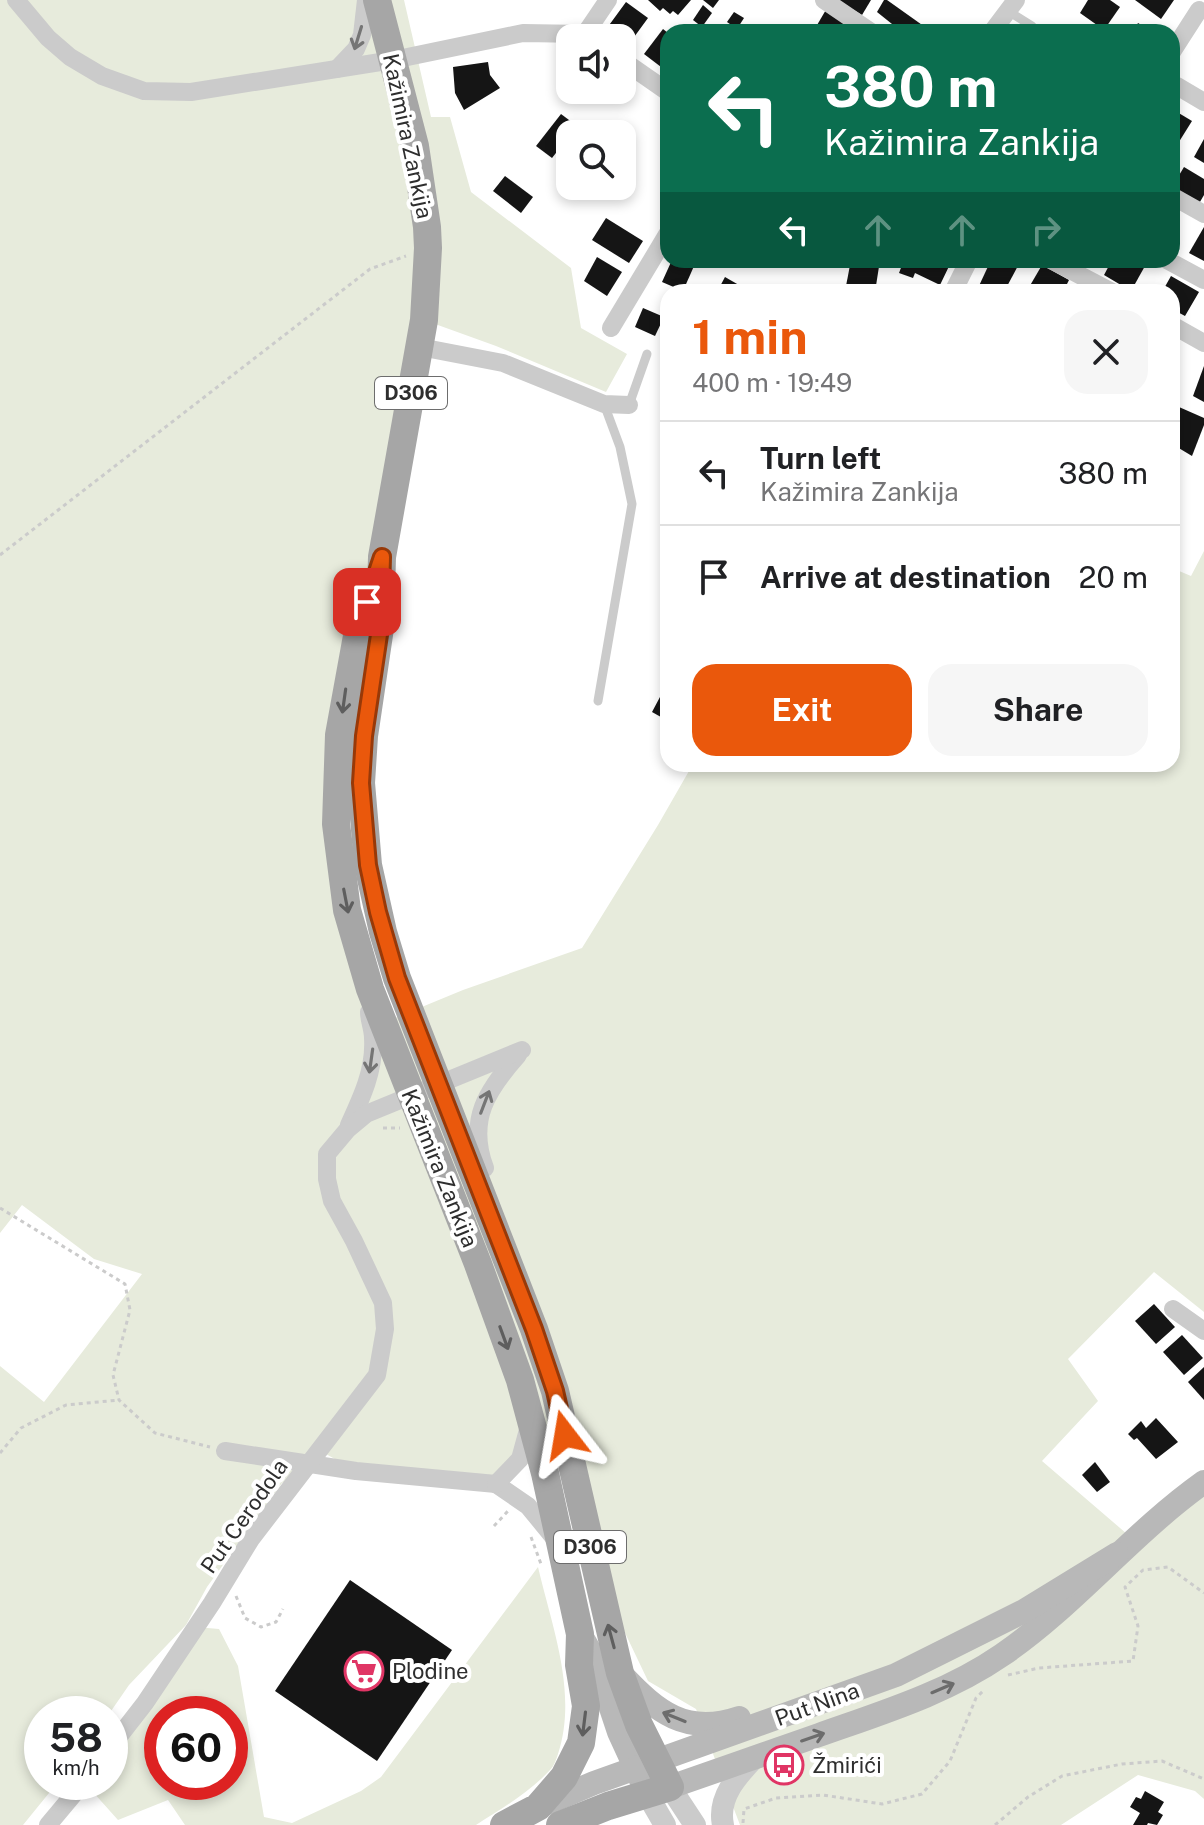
<!DOCTYPE html>
<meta charset="utf-8">
<style>
:root{--surface:#fff;--page:#f6f6f6;--text:#202124;--muted:#757577;--line:#e0e0e0;--accent:#ea580c}
body{margin:0;font-family:"Public Sans",sans-serif;background:var(--page);color:var(--text);height:100vh;display:flex;flex-direction:column;font-size:30px;white-space:nowrap}
*{box-sizing:border-box;margin:0}
p{font-size:26px;color:var(--muted)}
.icon{flex:none;width:44px;height:44px;fill:none;stroke:currentColor;stroke-width:2;stroke-linecap:round;stroke-linejoin:round}
.map{position:relative;flex:1;overflow:hidden}
.panel{position:absolute;left:660px;top:284px;width:520px;height:488px;display:flex;flex-direction:column;background:var(--surface);border-radius:24px;box-shadow:0 4px 12px #0003}
.panel>*{flex:none}
.top-card{position:absolute;left:660px;top:24px;width:520px;height:244px;border-radius:24px;box-shadow:0 4px 12px #0003;background:#0b6e4f;color:#fff;overflow:hidden}
.controls{position:absolute;left:556px;top:24px;display:grid;gap:16px}
.controls a{display:grid;place-items:center;width:80px;height:80px;border-radius:16px;background:var(--surface);box-shadow:0 4px 12px #0003;font-size:40px}
.speed{position:absolute;left:24px;top:1696px;display:flex;gap:16px;font-size:40px;font-weight:700;text-align:center}
.speed>*{display:grid;place-content:center;width:104px;height:104px;border-radius:50%;background:var(--surface);box-shadow:0 4px 12px #0003;line-height:1}
.speed small{font-size:20px;font-weight:400}
.speed .limit{border:12px solid #d22;background:#fff;color:#111}
.pin{position:absolute;display:grid;place-items:center;width:68px;height:68px;color:#fff;margin:-34px;border-radius:16px;box-shadow:0 4px 12px #0006}
.me{position:absolute;width:88px;margin:-44px;rotate:346deg;stroke-linejoin:round;filter:drop-shadow(0 0 6px #0008)}
.turn{display:flex;align-items:center;gap:28px;height:168px;padding:0 32px;font-size:36px}
.turn .icon{width:104px;height:104px;stroke-width:2.5}
.turn b{display:block;font-size:56px;line-height:68px}
.lanes{display:flex;align-items:center;height:76px;padding:0 32px;background:#0003;justify-content:center;gap:40px;direction:ltr}
.lanes .off{opacity:.35}
.round{display:grid;place-items:center;flex:none;width:84px;height:84px;border-radius:24px;background:var(--page)}
.headline{display:flex;align-items:center;justify-content:space-between;height:136px;padding:0 32px}
h1{font-size:48px;font-weight:700;line-height:60px;color:var(--accent)}
.cta{display:flex;gap:16px;margin-top:auto;padding:16px 32px}
.cta a{flex:1;height:92px;border-radius:24px;background:var(--accent);color:#fff;font-size:32px;font-weight:700;line-height:92px;text-align:center}
.cta a+a{background:var(--page);color:var(--text)}
ul{padding:0;list-style:none}
li{display:flex;align-items:center;gap:24px;height:104px;padding:0 32px;border-top:2px solid var(--line)}
li div{flex:1}
li b{display:block;font-size:30px}
li em{font-style:normal}
.map>svg:first-child{display:block}
.green{fill:#e7ebdc;fill-rule:evenodd}
.building{fill:#151515}
.lines{fill:none;stroke-linecap:round;stroke-linejoin:round}
.path{stroke:#cbcbcb;stroke-width:3;stroke-dasharray:4 4;stroke-linecap:butt}
.service{stroke:#cbcbcb;stroke-width:9}
.minor{stroke:#cbcbcb;stroke-width:18}
.tertiary{stroke:#cbcbcb;stroke-width:22}
.secondary{stroke:#b8b8b8;stroke-width:24}
.primary{stroke:#a6a6a6;stroke-width:28}
.oneway{stroke:#757575}
.oneway2{stroke:#5e5e5e}
.oneway3{stroke:#6c6c6c}
.route-casing{stroke:#983908;stroke-width:20}
.route{stroke:#ea580c;stroke-width:14}
.labels{text-anchor:middle;dominant-baseline:central;stroke-width:8;stroke-linejoin:round;paint-order:stroke}
.shield{fill:#fff;stroke:#6d6d6d;stroke-width:2}
.shield-label{font-size:20px;font-weight:bold;fill:#2e2e2e}
.street-label{font-size:22px;fill:#2e2e2e;stroke:#fff}
.poi-label{font-size:22px;fill:#2e2e2e;stroke:#fff;text-anchor:start}
</style>
<div class="map">
<svg width="1204" height="1825" viewBox="0 0 1204 1825">
<rect width="100%" height="100%" fill="#fff"/>
<g class="green">
<polygon points="0,0 404,0 431,117 450,117 471,192 571,268 581,328 627,354 606,392 496,346 424,320 336,782 383,1023 463,990 582,948 658,825 693,764 1172,764 1172,568 1191,576 1204,551 1204,1312 1154,1272 1068,1359 1098,1401 1042,1461 1134,1540 1204,1490 1204,1799 1195,1791 1138,1775 1061,1825 740,1825 696,1709 648,1681 606,1593 577,1443 481,1484 356,1471 326,1454 282,1483 207,1587 186,1625 129,1685 109,1714 42,1714 42,1782 58,1782 23,1825 0,1825 0,1366 44,1402 142,1274 94,1259 22,1205 0,1233"/>
<path d="M 538,1567 C 552,1627 578,1693 558,1754 C 556,1760 554,1766 550,1770 C 530,1792 501,1809 476,1825 L 185,1825 L 168,1800 L 118,1820 L 84,1782 L 110,1782 L 110,1752 L 196,1627 L 219,1629 L 238,1666 L 264,1817 L 292,1823 L 361,1791 L 381,1777 ZM 162,1714 L 230,1714 L 230,1782 L 162,1782 Z"/>
</g>
<g class="building">
<polygon points="648,0 691,0 678,15 673,11 670,14 663,8 660,11"/>
<polygon points="703,0 719,0 713,8"/>
<polygon points="837,0 871,0 862,15"/>
<polygon points="884,0 887,0 932,32 902,32 877,12"/>
<polygon points="1088,0 1110,0 1120,7 1104,30 1080,13"/>
<polygon points="1135,0 1174,0 1161,19"/>
<polygon points="626,2 648,18 629,44 626,42 622,47 622,38 611,38 615,33 607,28"/>
<polygon points="703,5 712,13 702,27 693,20"/>
<polygon points="827,8 854,24 849,32 813,32"/>
<polygon points="734,12 744,18 737,29 727,22"/>
<polygon points="1138,23 1153,32 1133,32"/>
<polygon points="663,29 668,33 668,67 665,70 644,54"/>
<polygon points="488,62 490,75 500,88 464,110 455,93 453,67"/>
<polygon points="1172,109 1192,121 1177,145 1172,142"/>
<polygon points="561,114 577,126 552,158 536,146"/>
<polygon points="1204,139 1204,163 1194,157"/>
<polygon points="1184,167 1204,179 1204,195 1197,207 1172,187"/>
<polygon points="505,176 533,197 521,213 493,191"/>
<polygon points="606,218 643,241 629,263 592,240"/>
<polygon points="1204,227 1204,261 1189,253"/>
<polygon points="597,257 622,272 607,296 584,281"/>
<polygon points="672,260 680,260 694,266 683,291 662,282"/>
<polygon points="851,260 880,260 875,292 864,292 846,286"/>
<polygon points="904,260 952,260 940,285 915,273 913,278 899,273"/>
<polygon points="991,260 1021,260 1004,292 986,292 978,288"/>
<polygon points="1112,260 1134,260 1145,266 1131,291 1104,275"/>
<polygon points="1042,265 1069,280 1063,292 1033,292 1028,289"/>
<polygon points="1171,276 1199,292 1185,316 1172,309 1172,292 1162,292"/>
<polygon points="725,277 751,292 717,292"/>
<polygon points="911,284 927,292 907,292"/>
<polygon points="643,308 664,317 655,336 635,327"/>
<polygon points="1204,366 1204,402 1193,396"/>
<polygon points="1179,407 1204,418 1204,425 1192,456 1172,444 1172,423"/>
<polygon points="668,682 668,721 652,712"/>
<polygon points="1154,1304 1175,1327 1156,1344 1135,1321"/>
<polygon points="1182,1335 1203,1358 1184,1375 1163,1352"/>
<polygon points="1204,1367 1204,1400 1188,1382"/>
<polygon points="1156,1418 1178,1442 1156,1459 1137,1438 1134,1440 1128,1434 1141,1421 1146,1428"/>
<polygon points="1095,1462 1110,1482 1097,1492 1082,1475"/>
<polygon points="350,1580 452,1650 377,1761 275,1691"/>
<polygon points="1145,1791 1164,1802 1158,1812 1163,1815 1157,1825 1148,1823 1147,1825 1133,1825 1140,1813 1130,1807 1136,1797 1141,1799"/>
</g>
<g class="lines">
<g class="path">
<polyline points="0,555 370,269 406,256"/>
<polyline points="383,1128 400,1128"/>
<polyline points="0,1208 125,1284 130,1310 113,1375 119,1400 155,1433 210,1447"/>
<polyline points="0,1453 21,1428 66,1405 119,1400"/>
<polyline points="494,1526 508,1511"/>
<polyline points="531,1537 541,1564"/>
<polyline points="236,1596 245,1618 261,1627 276,1622 283,1609"/>
<polyline points="1008,1675 1039,1668 1133,1661 1138,1626 1125,1587 1143,1570 1168,1567 1204,1593"/>
<polyline points="743,1823 744,1809 776,1798 823,1795 882,1804 922,1794 950,1761 976,1698 983,1691"/>
<polyline points="995,1825 1028,1797 1062,1776 1122,1764 1162,1761 1204,1779"/>
</g>
<g class="service">
<polyline points="1008,11 1032,26"/>
<polyline points="629,405 647,354"/>
<polyline points="598,701 632,504 620,447 604,404"/>
</g>
<g class="minor">
<polyline points="16,0 48,38 70,57 102,76 144,91 191,92 393,60 523,33 585,34 591,38"/>
<polyline points="824,0 871,32"/>
<polyline points="992,32 1016,0"/>
<polyline points="585,34 608,0"/>
<polyline points="1172,52 1199,10"/>
<polyline points="622,60 668,92"/>
<polyline points="337,69 356,49 362,35 366,0"/>
<polyline points="1172,86 1177,86 1204,102"/>
<polyline points="1172,196 1204,214"/>
<polyline points="1051,260 1112,292"/>
<polyline points="1167,260 1204,280"/>
<polyline points="953,292 969,260"/>
<polyline points="1172,325 1204,343"/>
<polyline points="611,328 668,233"/>
<polyline points="420,347 503,363 604,404 629,405"/>
<path d="M 349,1125 C 362,1097 375,1069 373,1038 C 373,1029 369,1021 369,1012"/>
<path d="M 485,1168 C 467,1120 487,1090 518,1055"/>
<polyline points="1173,1309 1204,1331"/>
<polyline points="225,1451 356,1471 496,1484"/>
<polyline points="496,1484 528,1506 555,1539"/>
<polyline points="496,1484 520,1459 529,1426"/>
<polyline points="110,1748 145,1703 212,1603 251,1539 377,1375 385,1329 383,1303 354,1241 332,1201 327,1179 327,1154 348,1129 366,1114 522,1050"/>
<polyline points="48,1825 84,1782"/>
</g>
<g class="tertiary">
<polyline points="670,1787 695,1825"/>
<polyline points="647,1794 665,1825"/>
<path d="M 723,1825 C 717,1797 738,1775 755,1757"/>
</g>
<g class="secondary">
<polyline points="580,1634 595,1660 619,1732 642,1782"/>
<path d="M 622,1675 C 657,1712 686,1736 739,1718"/>
<path d="M 670,1787 C 720,1770 769,1752 819,1735 C 881,1713 947,1693 1002,1655 C 1075,1605 1131,1534 1204,1482"/>
<polyline points="538,1807 594,1783 896,1675 1024,1611 1117,1554"/>
</g>
<g class="primary">
<polyline points="377,0 415,146 427,227 428,248 424,320 382,557 380,628 364,736 361,783 368,865 383,932 397,978 534,1329 555,1391 620,1673 639,1725 670,1787 608,1806 560,1825"/>
<polyline points="373,584 359,625 339,735 336,824 347,910 370,989 478,1264 520,1380 545,1473 580,1634 579,1665 586,1706 581,1743 564,1777 538,1807 504,1825"/>
</g>
</g>
<defs><path id="oneway-shaft" d="M-6 0H5M1.5-3L5.5 0L1.5 3" fill="none" stroke-width="1.6" stroke-linecap="round" stroke-linejoin="round" transform="scale(2)"/></defs>
<g class="oneway">
<use href="#oneway-shaft" transform="translate(358 38) rotate(107)"/>
<use href="#oneway-shaft" transform="translate(371 1061) rotate(98)"/>
<use href="#oneway-shaft" transform="translate(485 1102) rotate(-69)"/>
</g>
<g class="oneway2">
<use href="#oneway-shaft" transform="translate(344 701) rotate(98)"/>
<use href="#oneway-shaft" transform="translate(346 901) rotate(79)"/>
<use href="#oneway-shaft" transform="translate(504 1338) rotate(70)"/>
<use href="#oneway-shaft" transform="translate(611 1636) rotate(-105)"/>
<use href="#oneway-shaft" transform="translate(584 1724) rotate(97)"/>
</g>
<g class="oneway3">
<use href="#oneway-shaft" transform="translate(943 1688) rotate(-23)"/>
<use href="#oneway-shaft" transform="translate(674 1717) rotate(-158)"/>
<use href="#oneway-shaft" transform="translate(813 1737) rotate(-19)"/>
</g>
<g class="lines">
<g class="route-casing">
<polyline id="route" points="367,602 382,557 380,628 364,736 361,783 368,865 378,912 397,978 534,1329 555,1391 565,1435"/>
</g>
<use href="#route" class="route"/>
</g>
<defs>
<g id="supermarket-ring" transform="scale(2)"><circle r="9.5" fill="#fff" stroke="#e03565" stroke-width="1.5"/><path d="M-6-5.5h2.5l.6 2H6L4.5 2H-2.5L-4.4-4H-6ZM-1.5 3.2a1.3 1.3 0 1 0 .1 0ZM3 3.2a1.3 1.3 0 1 0 .1 0Z" fill="#e03565"/></g>
<g id="bus-ring" transform="scale(2)"><circle r="9.5" fill="#fff" stroke="#e03565" stroke-width="1.5"/><path d="M-5-6H5V4H4V6H2V4H-2V6H-4V4H-5ZM-3.5-4V0h7V-4ZM-3.5 1.2v1.5H-2V1.2ZM2 1.2v1.5H3.5V1.2Z" fill="#e03565"/></g>
</defs>
<g fill-rule="evenodd">
<use href="#supermarket-ring" x="364" y="1671"/>
<use href="#bus-ring" x="784" y="1765"/>
</g>
<g class="labels">
<g class="shield">
<rect x="375" y="377" width="72" height="32" rx="6"/>
<rect x="554" y="1531" width="72" height="32" rx="6"/>
</g>
<g class="shield-label">
<text x="411" y="393">D306</text>
<text x="590" y="1547">D306</text>
</g>
<g class="street-label">
<text transform="translate(408 136) rotate(78)">Kažimira Zankija</text>
<text transform="translate(440 1168) rotate(68)">Kažimira Zankija</text>
<text transform="translate(244 1516) rotate(-55)">Put Cerodola</text>
<text transform="translate(817 1704) rotate(-20)">Put Nina</text>
</g>
<g class="poi-label">
<text x="392" y="1671">Plodine</text>
<text x="812" y="1765">Žmirići</text>
</g>
</g>
</svg>
<div class="controls">
<a><svg class="icon" aria-label="sound" viewBox="0 0 24 24"><path d="M4 9h4l5-4v14l-5-4H4zM17 9q2 3 0 6"/></svg></a>
<a><svg class="icon" aria-label="search" viewBox="0 0 24 24"><circle cx="10" cy="10" r="6"/><path d="M15 15l6 6"/></svg></a>
</div>
<div class="speed"><div>58<small>km/h</small></div><div class="limit">60</div></div>
<div class="pin" style="left:367px;top:602px;background:#d93025"><svg class="icon" aria-label="arrive" viewBox="0 0 24 24"><path d="M6 21V4h12l-3 4 3 4H6"/></svg></div>
<svg class="me" style="left:565px;top:1435px" viewBox="-20 -20 40 40"><path d="M0-17L14 15 0 8-14 15z" fill="#ea580c" stroke="#fff" stroke-width="4"/></svg>
<div class="top-card">
<div class="turn"><svg class="icon" aria-label="left" viewBox="0 0 24 24"><path d="M17 20v-9H6M10 6l-5 5 5 5"/></svg><div><b>380 m</b>Kažimira Zankija</div></div>
<div class="lanes"><svg class="icon" aria-label="left" viewBox="0 0 24 24"><path d="M17 20v-9H6M10 6l-5 5 5 5"/></svg><svg class="icon off" aria-label="ahead" viewBox="0 0 24 24"><path d="M12 20V5M6 11l6-6 6 6"/></svg><svg class="icon off" aria-label="ahead" viewBox="0 0 24 24"><path d="M12 20V5M6 11l6-6 6 6"/></svg><svg class="icon off" aria-label="right" viewBox="0 0 24 24"><path d="M7 20v-9h11M14 6l5 5-5 5"/></svg></div>
</div>
<section class="panel">
<div class="headline"><div><h1>1 min</h1><p>400 m · 19:49</p></div><a class="round"><svg class="icon" aria-label="close" viewBox="0 0 24 24"><path d="M6 6l12 12M18 6L6 18"/></svg></a></div>
<ul>
<li><svg class="icon" aria-label="left" viewBox="0 0 24 24"><path d="M17 20v-9H6M10 6l-5 5 5 5"/></svg><div><b>Turn left</b><p>Kažimira Zankija</p></div><em>380 m</em></li>
<li><svg class="icon" aria-label="arrive" viewBox="0 0 24 24"><path d="M6 21V4h12l-3 4 3 4H6"/></svg><div><b>Arrive at destination</b></div><em>20 m</em></li>
</ul>
<div class="cta"><a>Exit</a><a>Share</a></div>
</section>
</div>
